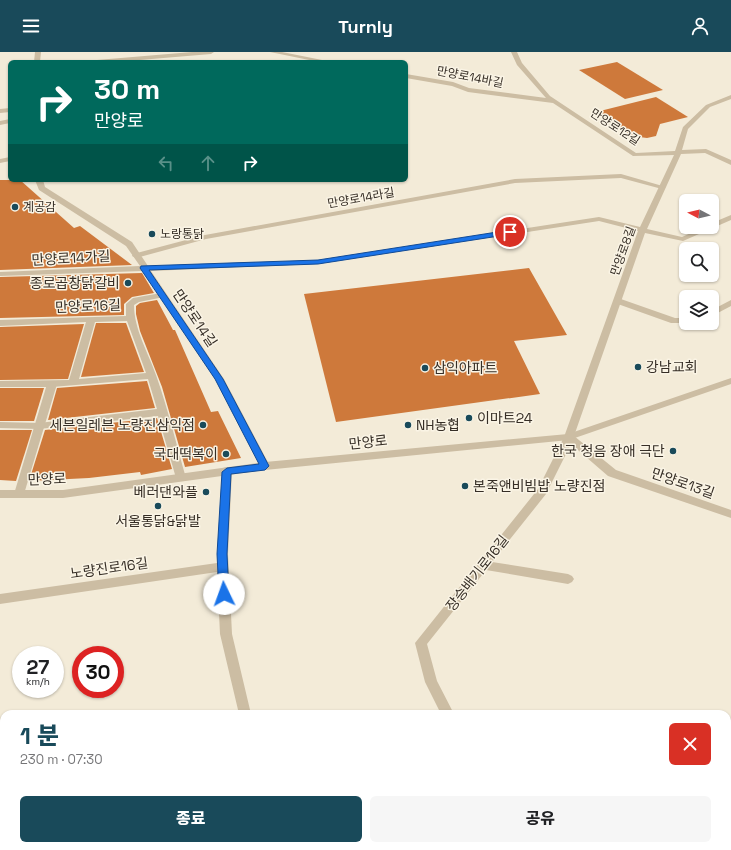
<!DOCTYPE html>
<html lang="ko">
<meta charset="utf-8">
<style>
:root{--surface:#fff;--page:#f6f6f6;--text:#202124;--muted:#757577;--accent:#194a5a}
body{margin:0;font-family:"Space Grotesk","Noto Sans KR",sans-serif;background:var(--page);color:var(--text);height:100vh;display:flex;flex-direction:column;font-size:15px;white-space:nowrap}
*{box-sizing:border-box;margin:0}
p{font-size:13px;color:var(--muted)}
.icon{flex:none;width:22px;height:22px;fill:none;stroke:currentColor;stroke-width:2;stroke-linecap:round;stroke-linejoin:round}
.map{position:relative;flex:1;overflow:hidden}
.details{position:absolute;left:0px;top:658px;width:731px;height:140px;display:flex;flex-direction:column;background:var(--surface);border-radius:12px 12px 0 0;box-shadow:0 1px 3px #0004}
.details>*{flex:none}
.banner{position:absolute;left:8px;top:8px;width:400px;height:122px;border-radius:6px;box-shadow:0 1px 3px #0004;background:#00695c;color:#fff;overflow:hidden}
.needle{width:26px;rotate:277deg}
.fabs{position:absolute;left:679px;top:142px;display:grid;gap:8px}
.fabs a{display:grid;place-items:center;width:40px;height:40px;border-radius:6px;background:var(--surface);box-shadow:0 1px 3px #0004;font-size:20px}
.speed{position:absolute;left:12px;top:594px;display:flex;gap:8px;font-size:20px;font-weight:700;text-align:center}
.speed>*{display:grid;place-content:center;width:52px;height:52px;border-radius:50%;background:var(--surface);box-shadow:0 1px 3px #0004;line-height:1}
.speed small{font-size:10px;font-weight:400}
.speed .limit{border:6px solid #d22;background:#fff;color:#111}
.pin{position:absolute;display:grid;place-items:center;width:34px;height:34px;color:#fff;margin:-17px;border:2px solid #fff;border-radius:50%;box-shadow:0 1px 4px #0007}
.me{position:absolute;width:44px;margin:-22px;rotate:357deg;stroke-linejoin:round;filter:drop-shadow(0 0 3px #0008)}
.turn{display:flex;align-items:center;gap:14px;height:84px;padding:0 20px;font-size:18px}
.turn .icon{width:52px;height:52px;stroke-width:2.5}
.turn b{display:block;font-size:28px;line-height:34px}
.lanes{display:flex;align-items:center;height:38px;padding:0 20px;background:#0003;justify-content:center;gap:20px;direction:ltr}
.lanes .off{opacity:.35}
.round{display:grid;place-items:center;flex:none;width:42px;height:42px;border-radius:6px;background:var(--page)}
.headline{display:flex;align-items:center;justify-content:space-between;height:68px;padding:0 20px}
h1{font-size:24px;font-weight:800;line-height:30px;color:var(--accent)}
.primary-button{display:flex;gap:8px;margin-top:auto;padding:8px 20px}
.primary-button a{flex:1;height:46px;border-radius:6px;background:var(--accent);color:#fff;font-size:16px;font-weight:800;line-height:46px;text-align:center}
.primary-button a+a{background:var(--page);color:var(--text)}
header{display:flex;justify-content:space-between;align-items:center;height:52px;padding:0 20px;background:var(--accent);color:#fff;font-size:18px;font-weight:800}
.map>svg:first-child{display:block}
.building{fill:#ce793b}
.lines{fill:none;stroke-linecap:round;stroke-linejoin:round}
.service{fill:#ccbda3;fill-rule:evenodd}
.minor{fill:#ccbda3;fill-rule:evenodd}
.tertiary{fill:#ccbda3;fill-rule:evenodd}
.route{fill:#1a73e8;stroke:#114b97}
.poi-dot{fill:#194a5a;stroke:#faf4e5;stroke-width:1.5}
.labels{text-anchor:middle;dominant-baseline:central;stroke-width:3;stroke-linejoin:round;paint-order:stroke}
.far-street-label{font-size:12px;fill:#362e26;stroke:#faf4e5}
.far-poi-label{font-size:12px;fill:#362e26;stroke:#faf4e5;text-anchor:start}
.street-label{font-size:14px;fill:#362e26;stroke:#faf4e5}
.poi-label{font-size:14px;fill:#362e26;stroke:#faf4e5;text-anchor:end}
</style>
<header><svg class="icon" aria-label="menu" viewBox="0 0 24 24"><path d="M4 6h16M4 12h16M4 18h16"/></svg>Turnly<svg class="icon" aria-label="person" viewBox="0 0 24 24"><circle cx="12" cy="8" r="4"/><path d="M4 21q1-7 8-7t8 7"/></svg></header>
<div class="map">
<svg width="731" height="798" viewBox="0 0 731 798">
<rect width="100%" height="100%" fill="#f3ebd8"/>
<g class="building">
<polygon points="617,10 663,38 625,47 579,18"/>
<polygon points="656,45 688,65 660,72 656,84 647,86 632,84 596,60"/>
<polygon points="0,128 20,128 74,176 80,174 132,213 0,218"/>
<polygon points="529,216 567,283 514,289 540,342 336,370 304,242"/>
<polygon points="142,221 154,241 132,245 124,252 124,263 0,266 0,225"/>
<polygon points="157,248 173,278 175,278 211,360 218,359 241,406 185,415 162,335 140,279 136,262 136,254 140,251"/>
<polygon points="96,271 126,271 144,320 81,325"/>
<polygon points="84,272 68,327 0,328 0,275"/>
<polygon points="147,329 155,356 48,368 57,336"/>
<polygon points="0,336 44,336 34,369 0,369"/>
<polygon points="157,366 172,417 141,423 140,420 89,426 29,429 45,378"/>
<polygon points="0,378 32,378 16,429 0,428"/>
</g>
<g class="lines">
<g class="service">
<polygon points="10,56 10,60 0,61 0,57"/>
<polygon points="10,105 10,109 0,111 0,107"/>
<polygon points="621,122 666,135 662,137 621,126 515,131 206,187 136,206 132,204 133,202 205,183 515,127"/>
<path d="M 161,241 L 164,241 L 165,243 L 164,245 L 139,250 L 134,253 C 134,277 148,300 156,323 C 168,357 176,391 186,426 L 185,429 L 177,429 L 176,426 L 158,364 L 39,377 L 0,376 L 0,370 L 39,371 L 157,357 L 148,327 L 52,335 L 0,335 L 0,329 L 69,328 L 86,270 L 0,274 L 0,268 L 126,264 L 126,252 L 133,246 ZM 127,269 L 146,321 L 79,327 L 95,270 Z"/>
<polygon points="618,246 675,266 686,266 686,271 688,271 671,271 615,251 614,249 615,247"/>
<polygon points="731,248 731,254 712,264 712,258"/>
</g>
<g class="minor">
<polygon points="35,0 41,0 40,10 34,10"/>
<polygon points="192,0 214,0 211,2 116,10 94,10 97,8"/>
<polygon points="270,0 282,0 332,10 319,10"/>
<polygon points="511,0 517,0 522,11 550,44 636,101 675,99 683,75 706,53 731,43 731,47 710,55 688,77 682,98 706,97 731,108 731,113 705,101 681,102 647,177 682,185 704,175 712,175 712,171 731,163 731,168 683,189 645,181 574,384 616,418 731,458 731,466 608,424 571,392 546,442 492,510 568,522 572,524 574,527 572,530 568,532 486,518 427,592 437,629 454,662 441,662 425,630 415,591 538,437 564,385 638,179 599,169 318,212 151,219 224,327 270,414 269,417 261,417 260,414 215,327 143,219 0,224 0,220 140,214 126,194 39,138 35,128 43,128 45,135 132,190 148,214 318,208 599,165 640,175 674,103 633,104 553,51 468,40 452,34 406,26 406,22 453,30 469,36 546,46 517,13"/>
<polygon points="10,67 10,71 0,73 0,69"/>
<polygon points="52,329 57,332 24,442 23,445 15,445 14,442 47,332"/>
<polygon points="227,415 231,416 232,419 228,502 232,582 251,662 239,662 220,582 217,520 0,552 0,542 217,511 222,419 223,416"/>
<polygon points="511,794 526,794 527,798 512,798"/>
</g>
<polygon class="tertiary" points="731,326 731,332 569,388 265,418 63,446 0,446 0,438 63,438 265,410 568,382"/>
</g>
<polygon class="route" points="510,178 512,179 512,182 318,212 149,218 223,327 269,414 265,418 231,422 227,502 229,542 228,545 224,546 220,545 219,542 217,502 222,420 227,416 259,412 215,327 140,216 141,214 318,208"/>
<g class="poi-dot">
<circle cx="15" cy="155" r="4"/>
<circle cx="152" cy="182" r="4"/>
<circle cx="128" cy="231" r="4"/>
<circle cx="638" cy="315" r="4"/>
<circle cx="425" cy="316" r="4"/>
<circle cx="469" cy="366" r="4"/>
<circle cx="203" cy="373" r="4"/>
<circle cx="408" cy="373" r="4"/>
<circle cx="673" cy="399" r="4"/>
<circle cx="226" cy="402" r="4"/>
<circle cx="465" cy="434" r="4"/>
<circle cx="206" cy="440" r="4"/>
<circle cx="158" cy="454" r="4"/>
</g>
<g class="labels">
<g class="far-street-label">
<text transform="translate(470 25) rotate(11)">만양로14바길</text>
<text transform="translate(615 75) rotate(33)">만양로12길</text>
<text transform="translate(361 146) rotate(-10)">만양로14라길</text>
<text transform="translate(623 199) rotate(-70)">만양로8길</text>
</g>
<g class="far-poi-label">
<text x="23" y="155">계공감</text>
<text x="160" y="182">노랑통닭</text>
</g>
<g class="street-label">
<text transform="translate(71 206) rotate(-3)">만양로14가길</text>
<text transform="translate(88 254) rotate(-2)">만양로16길</text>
<text transform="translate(195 266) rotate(56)">만양로14길</text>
<text transform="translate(368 390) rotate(-6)">만양로</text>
<text transform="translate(47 427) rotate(-2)">만양로</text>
<text transform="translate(683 431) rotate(19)">만양로13길</text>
<text transform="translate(109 516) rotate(-8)">노량진로16길</text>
<text transform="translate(477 521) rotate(-52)">장승배기로16길</text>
</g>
<g class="poi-label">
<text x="120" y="231">종로곱창닭갈비</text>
<text x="646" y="315" text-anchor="start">강남교회</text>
<text x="433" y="316" text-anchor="start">삼익아파트</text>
<text x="477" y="366" text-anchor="start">이마트24</text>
<text x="195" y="373">세븐일레븐 노량진삼익점</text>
<text x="416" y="373" text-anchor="start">NH농협</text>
<text x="665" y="399">한국 청음 장애 극단</text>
<text x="218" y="402">국대떡복이</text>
<text x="473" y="434" text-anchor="start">본죽앤비빔밥 노량진점</text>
<text x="198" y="440">베러댄와플</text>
<text x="158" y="469" text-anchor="middle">서울통닭&amp;닭발</text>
</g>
</g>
</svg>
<div class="fabs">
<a><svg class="needle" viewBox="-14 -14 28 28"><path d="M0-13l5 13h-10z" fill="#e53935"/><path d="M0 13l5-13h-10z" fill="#757577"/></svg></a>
<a><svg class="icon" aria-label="search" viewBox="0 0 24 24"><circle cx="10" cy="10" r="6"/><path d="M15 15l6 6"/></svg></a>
<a><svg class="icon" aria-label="layers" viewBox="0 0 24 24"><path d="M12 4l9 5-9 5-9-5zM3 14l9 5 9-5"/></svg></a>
</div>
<div class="speed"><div>27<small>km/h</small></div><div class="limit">30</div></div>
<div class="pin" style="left:510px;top:180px;background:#d93025"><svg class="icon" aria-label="arrive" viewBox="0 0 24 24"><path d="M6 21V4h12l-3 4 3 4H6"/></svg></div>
<svg class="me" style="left:224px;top:542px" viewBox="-20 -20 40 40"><circle r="19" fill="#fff"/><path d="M0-13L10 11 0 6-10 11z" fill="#1a73e8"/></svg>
<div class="banner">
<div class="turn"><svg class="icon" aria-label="right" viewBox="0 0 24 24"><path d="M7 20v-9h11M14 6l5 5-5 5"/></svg><div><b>30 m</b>만양로</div></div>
<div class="lanes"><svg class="icon off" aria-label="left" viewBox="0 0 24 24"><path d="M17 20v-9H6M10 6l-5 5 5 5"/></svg><svg class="icon off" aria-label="ahead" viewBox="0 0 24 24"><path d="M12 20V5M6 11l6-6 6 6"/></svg><svg class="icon" aria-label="right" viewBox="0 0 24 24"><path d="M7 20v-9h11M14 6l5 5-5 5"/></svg></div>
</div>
<section class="details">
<div class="headline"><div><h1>1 분</h1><p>230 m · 07:30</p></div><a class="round" style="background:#d93025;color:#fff"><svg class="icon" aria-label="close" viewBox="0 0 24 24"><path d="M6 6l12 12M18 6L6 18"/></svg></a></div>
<div class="primary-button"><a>종료</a><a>공유</a></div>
</section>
</div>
